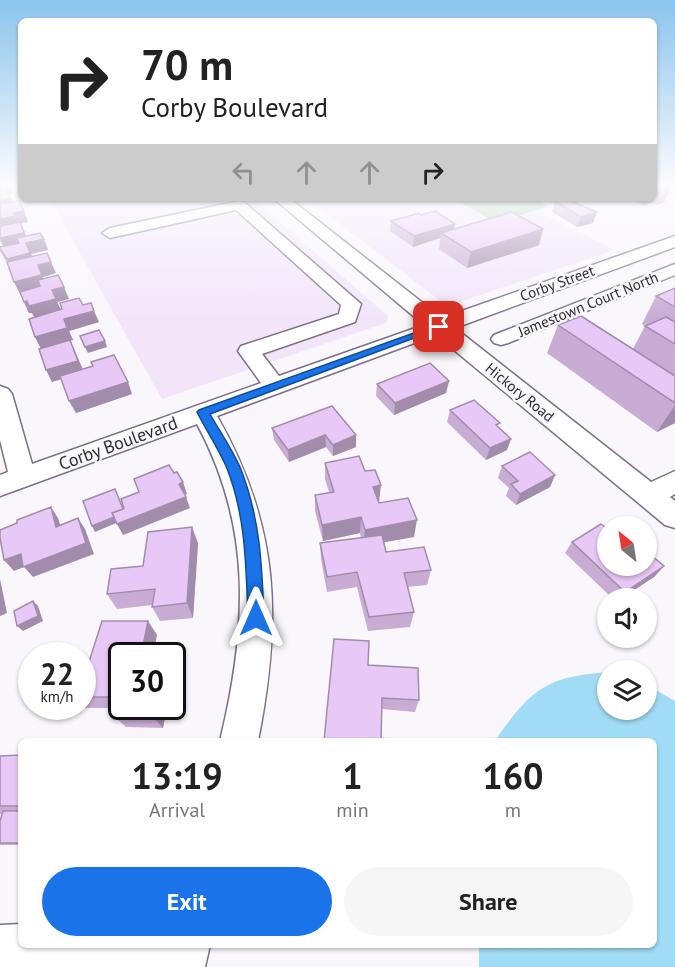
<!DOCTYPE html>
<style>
:root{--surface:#fff;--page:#f6f6f6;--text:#222;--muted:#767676;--accent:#1a73e8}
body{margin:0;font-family:"PT Sans",sans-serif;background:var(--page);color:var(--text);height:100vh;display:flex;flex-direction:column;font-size:22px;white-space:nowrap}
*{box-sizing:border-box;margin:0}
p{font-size:20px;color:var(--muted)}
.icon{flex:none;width:33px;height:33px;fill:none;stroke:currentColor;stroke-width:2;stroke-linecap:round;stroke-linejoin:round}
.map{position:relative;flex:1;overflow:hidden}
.panel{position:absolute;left:18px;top:738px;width:639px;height:210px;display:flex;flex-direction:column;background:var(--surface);border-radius:9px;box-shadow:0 2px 4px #0004}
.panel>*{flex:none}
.banner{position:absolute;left:18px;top:18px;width:639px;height:183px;border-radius:9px;box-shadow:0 2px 4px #0004;background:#fff;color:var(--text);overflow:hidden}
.needle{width:39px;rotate:330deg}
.fabs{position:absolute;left:597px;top:516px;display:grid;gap:12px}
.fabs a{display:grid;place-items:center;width:60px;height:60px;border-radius:50%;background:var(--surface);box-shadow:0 2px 4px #0004;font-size:30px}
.speed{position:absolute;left:18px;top:642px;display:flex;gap:12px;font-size:30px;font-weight:700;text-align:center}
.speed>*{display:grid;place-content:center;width:78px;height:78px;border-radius:50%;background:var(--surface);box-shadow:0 2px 4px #0004;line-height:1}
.speed small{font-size:15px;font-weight:400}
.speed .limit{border:3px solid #111;border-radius:9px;background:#fff;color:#111}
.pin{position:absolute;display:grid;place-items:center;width:51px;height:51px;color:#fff;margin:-26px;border-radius:12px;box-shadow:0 3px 9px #0006}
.me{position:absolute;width:66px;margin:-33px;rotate:0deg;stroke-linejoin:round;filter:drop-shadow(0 0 4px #0008)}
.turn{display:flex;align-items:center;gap:21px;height:126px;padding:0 24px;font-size:27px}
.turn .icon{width:78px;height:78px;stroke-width:2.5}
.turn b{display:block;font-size:42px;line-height:51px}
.lanes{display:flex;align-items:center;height:57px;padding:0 24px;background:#0003;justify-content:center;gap:30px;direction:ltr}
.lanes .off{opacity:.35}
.eta{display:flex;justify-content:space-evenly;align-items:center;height:102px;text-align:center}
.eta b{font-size:36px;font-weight:600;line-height:42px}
.button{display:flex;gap:12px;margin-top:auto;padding:12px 24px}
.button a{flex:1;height:69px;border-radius:36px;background:var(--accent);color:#fff;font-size:24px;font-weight:600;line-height:69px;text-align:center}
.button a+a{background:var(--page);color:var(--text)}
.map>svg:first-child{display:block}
.built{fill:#f2e5fa}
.forest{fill:#a6cda5}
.water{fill:#a0dcf5}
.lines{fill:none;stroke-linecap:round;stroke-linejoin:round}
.minor-casing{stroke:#7f6f89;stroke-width:3}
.minor{fill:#fff;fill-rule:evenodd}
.wall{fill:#c8acd4}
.shaded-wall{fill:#a28cac}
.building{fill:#e8c8f6;stroke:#a28cac;stroke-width:1.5}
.route{fill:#1a73e8;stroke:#114b97;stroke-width:1.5}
.labels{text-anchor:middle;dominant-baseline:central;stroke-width:5;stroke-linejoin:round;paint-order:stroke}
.far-street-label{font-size:15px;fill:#322c36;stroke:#f9f6fc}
.street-label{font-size:18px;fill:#322c36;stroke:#f9f6fc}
</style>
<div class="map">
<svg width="675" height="967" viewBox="0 0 675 967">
<rect width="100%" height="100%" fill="#f9f6fc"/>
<g class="built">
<polygon points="49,198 252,198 388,316 386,323 162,399"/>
<polygon points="306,198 452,198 497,223 537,211 615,250 447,306"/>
</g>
<polygon class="forest" points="452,198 534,198 549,206 497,223"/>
<path class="water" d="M 607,672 L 608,710 L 646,710 L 647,685 L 675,701 L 675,967 L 479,967 L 479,945 L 654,945 L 654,741 L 497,741 L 498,736 C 533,688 547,677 607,672 Z"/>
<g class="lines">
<g class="minor-casing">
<g id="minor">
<path d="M 273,198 L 289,198 L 442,318 L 675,236 L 675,247 L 455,328 L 651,482 L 675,471 L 675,494 L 670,497 L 675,501 L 675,528 L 665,525 L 436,335 L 217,416 C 280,526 282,620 258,741 L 220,741 C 247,629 253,528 197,424 L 0,496 L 0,475 L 8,472 L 0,440 L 0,386 L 8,389 L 12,394 L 32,464 L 261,383 L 238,351 L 241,346 L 339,314 L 341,305 L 236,210 L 110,238 L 102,233 L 110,228 L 239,201 L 244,202 L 361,304 L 355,322 L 262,354 L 279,376 L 424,325 Z"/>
<polygon points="675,264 675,275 508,343 501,345 494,343 491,339 494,335"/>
<polygon points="21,924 21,945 210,945 205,967 0,967 0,925"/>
</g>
</g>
<use href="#minor" class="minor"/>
</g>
<g class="wall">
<polygon points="0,184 9,184 13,193 9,194 12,202 28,222 21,223 26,236 44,239 48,250 31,254 32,256 56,273 43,277 44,279 69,299 57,302 61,309 83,305 99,322 69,331 73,340 70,340 82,369 132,394 76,413 61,379 52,382 41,348 35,337 35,318 32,313 29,313 7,263 0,250 3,246 0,241"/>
<polygon points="654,184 673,184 672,185 667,187 668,192 669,192 664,202 657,205 652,202 643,205 627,198 654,198"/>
<polygon points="558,198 578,200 577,204 593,223 577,227 552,212 555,201 558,201"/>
<polygon points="391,221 454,229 543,229 539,245 467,268 439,249 440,238 413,247 390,231"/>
<polygon points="675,288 675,423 657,432 547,353 558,325 633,349 645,326 642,324 656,296"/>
<polygon points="449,381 446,393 394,415 376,396 377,384"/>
<polygon points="450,410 499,428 507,450 486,460 447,422"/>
<polygon points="272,428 356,435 356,447 333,456 326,447 289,462 274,440"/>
<polygon points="325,463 379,502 414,537 383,542 386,552 431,570 427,585 407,587 414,612 410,627 368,631 357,587 327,592 321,559 320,543 361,538 360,533 323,541 315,511 315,495 329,492 325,479"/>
<polygon points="502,466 555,475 550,487 516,505 506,496 509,488 498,478"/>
<polygon points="572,542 608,566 664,566 654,577 622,598 612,598 565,553"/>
<polygon points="198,543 193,618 160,621 152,607 152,605 117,609 107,594 143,566"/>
<polygon points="157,635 122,656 167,706 163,728 126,727 115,717 117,708 51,708 49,706 82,706 82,665 88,665"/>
<polygon points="368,665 419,700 415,712 382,709"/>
<polygon points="21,755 21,845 0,845 0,821 2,814 0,814 0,756"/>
</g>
<g class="shaded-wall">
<polygon points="6,184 9,184 13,193 9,194 15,209 0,212 0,185"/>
<polygon points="657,184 673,184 672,185 654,191"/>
<polygon points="669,188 667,192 669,192 664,202 657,205 664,190"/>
<polygon points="646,198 654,198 652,202 643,205"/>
<polygon points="24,211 28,222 21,223 29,243 44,239 48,250 31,254 35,264 12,270 7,259 5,249 0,238 19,223 14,213"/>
<polygon points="597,212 593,223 577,227 581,217"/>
<polygon points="16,216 20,226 0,228 0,219"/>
<polygon points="455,224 453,235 441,233 440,238 413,247 414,236"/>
<polygon points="543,229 539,245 467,268 471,252"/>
<polygon points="51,262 56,273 43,277 38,265"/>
<polygon points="42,275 47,287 20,294 14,282"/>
<polygon points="64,287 69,299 57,302 52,290"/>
<polygon points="56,299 61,311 35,318 32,313 29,313 24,302"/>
<polygon points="94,311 99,322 69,331 73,340 41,349 35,337 64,319"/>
<polygon points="70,340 84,372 52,382 46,370"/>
<polygon points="105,341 107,347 88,353 85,347"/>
<polygon points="449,381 446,393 394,415 395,403"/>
<polygon points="128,382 132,394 76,413 69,401"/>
<polygon points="675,405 675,423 657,432"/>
<polygon points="325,435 326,447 289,462 288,450"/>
<polygon points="356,435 356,447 333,456 333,445"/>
<polygon points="511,439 507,450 486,460 490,448"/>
<polygon points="555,475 550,487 516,505 520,494"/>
<polygon points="183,482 187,494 183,495 179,484"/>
<polygon points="381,485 379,502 372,503 373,487"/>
<polygon points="115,489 128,518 95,532 92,526"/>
<polygon points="186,497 190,508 123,535 117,524"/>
<polygon points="51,507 58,518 64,538 56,527"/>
<polygon points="361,517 360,533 323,541 322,525"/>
<polygon points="78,518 85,529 94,554 33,577 24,567 14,571 4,560"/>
<polygon points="417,520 414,537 363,546 365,530"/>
<polygon points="192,527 198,543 193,618 187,603"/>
<polygon points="664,566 654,577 622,598 619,598 625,592"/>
<polygon points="0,579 7,613 0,616"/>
<polygon points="33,601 38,606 43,621 23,631 17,626"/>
<polygon points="148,621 157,635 153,656 141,656"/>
<polygon points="156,706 167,706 163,728 153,717"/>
</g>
<g class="building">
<polygon points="654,184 658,184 669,188 664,190 669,192 662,194 656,192 654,193"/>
<polygon points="5,185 10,199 0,201 0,186"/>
<polygon points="559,198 574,198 578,200 572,202 565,199 562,200"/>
<polygon points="565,199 597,212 581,217 555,201"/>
<polygon points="19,201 24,211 14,213 16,216 0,219 0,204"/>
<polygon points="435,211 455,224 414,236 391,221 419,213 421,215"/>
<polygon points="512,212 543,229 471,252 441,233"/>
<polygon points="20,222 24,233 0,238 0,226"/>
<polygon points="40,233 44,239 26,243 30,253 7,259 0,249 0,247 19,243 17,238"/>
<polygon points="47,253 51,262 38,265 42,275 14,282 7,262"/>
<polygon points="58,275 64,287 52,290 56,299 29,306 27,301 24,302 20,292 40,286 38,280"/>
<polygon points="675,288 675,307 656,296"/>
<polygon points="79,298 83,305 91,303 94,311 64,319 67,328 35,337 29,319 62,309 60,303"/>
<polygon points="581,316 675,376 675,403 558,325"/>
<polygon points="666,317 675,322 675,344 645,326"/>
<polygon points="99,330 105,341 85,347 80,336"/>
<polygon points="70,340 78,361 46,370 39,349"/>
<polygon points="114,355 128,382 69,401 60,376 93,366 91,362"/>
<polygon points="430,363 449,381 395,403 377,384"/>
<polygon points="474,400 500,423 496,425 511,439 490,448 450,410"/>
<polygon points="332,406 356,435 333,445 325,435 288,450 272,428"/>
<polygon points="530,452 555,475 520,494 511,484 518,481 502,466"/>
<polygon points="359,456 365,471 375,470 381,485 373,487 379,503 408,498 417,520 365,530 361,517 322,525 315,495 334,492 325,463"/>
<polygon points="169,465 174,473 177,472 183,482 179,484 186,497 117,524 112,513 124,508 121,499 139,492 134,479"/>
<polygon points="115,489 123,509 112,513 114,517 92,526 83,501"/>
<polygon points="51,507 56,527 78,518 86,543 23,567 21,554 4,560 0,538 0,530 17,523 17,520"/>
<polygon points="601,524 608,529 608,566 646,566 646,551 664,566 625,592 572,542"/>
<polygon points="192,527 187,603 152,607 155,589 107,594 111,569 143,566 148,532"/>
<polygon points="382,535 386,552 424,547 431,570 404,573 414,612 369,617 357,572 327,577 320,543"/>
<polygon points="33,601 38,616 17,626 14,611"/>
<polygon points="102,621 148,621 141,656 122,656 122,706 156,706 153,717 115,717 120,697 82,697 82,665 88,665"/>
<polygon points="334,639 369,641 368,665 418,668 419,700 382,698 381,741 324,741"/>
<polygon points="120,740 119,741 91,741"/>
<polygon points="21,755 21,806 0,806 0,756"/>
<polygon points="3,811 21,811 21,843 0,843 0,821"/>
</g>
<linearGradient id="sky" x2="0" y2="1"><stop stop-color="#8bc4ed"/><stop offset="0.58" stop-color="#fcfbfe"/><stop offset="1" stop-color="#fcfbfe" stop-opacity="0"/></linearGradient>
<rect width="675" height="319" fill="url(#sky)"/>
<path class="route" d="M 436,325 L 444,327 L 210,414 C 220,432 232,449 240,467 C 260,517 262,564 264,618 L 262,623 L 256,625 L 250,623 L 248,618 C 246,566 246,515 226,466 C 218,448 206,430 197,412 L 199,410 Z"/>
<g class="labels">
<g class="far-street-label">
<text transform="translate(557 283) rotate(-20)">Corby Street</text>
<text transform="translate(588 304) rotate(-22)">Jamestown Court North</text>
<text transform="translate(520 392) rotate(39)">Hickory Road</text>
</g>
<g class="street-label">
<text transform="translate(118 443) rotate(-20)">Corby Boulevard</text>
</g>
</g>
</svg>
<div class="fabs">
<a><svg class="needle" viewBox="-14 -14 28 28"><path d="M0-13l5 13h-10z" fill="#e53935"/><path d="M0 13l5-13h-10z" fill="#767676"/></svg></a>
<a><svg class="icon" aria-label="sound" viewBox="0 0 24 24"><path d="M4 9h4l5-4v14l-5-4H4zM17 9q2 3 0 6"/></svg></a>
<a><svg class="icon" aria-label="layers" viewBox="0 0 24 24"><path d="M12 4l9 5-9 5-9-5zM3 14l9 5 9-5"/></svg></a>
</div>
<div class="speed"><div>22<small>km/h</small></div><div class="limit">30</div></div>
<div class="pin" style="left:439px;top:327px;background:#d93025"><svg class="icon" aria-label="arrive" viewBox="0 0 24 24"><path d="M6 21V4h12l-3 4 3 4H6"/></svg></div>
<svg class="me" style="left:256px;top:618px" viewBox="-20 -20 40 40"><path d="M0-17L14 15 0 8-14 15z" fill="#1a73e8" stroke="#fff" stroke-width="4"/></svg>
<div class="banner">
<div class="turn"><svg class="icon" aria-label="right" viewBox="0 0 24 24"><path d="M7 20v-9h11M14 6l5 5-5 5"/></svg><div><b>70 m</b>Corby Boulevard</div></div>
<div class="lanes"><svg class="icon off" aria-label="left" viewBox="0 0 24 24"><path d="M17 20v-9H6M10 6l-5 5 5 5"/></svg><svg class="icon off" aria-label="ahead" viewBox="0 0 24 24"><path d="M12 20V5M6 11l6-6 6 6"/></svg><svg class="icon off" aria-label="ahead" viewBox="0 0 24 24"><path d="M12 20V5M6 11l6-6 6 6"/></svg><svg class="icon" aria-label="right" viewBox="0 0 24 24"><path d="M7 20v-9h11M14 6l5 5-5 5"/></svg></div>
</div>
<section class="panel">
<div class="eta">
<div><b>13:19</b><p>Arrival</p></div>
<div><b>1</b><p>min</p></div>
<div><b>160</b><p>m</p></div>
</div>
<div class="button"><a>Exit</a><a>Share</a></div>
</section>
</div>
